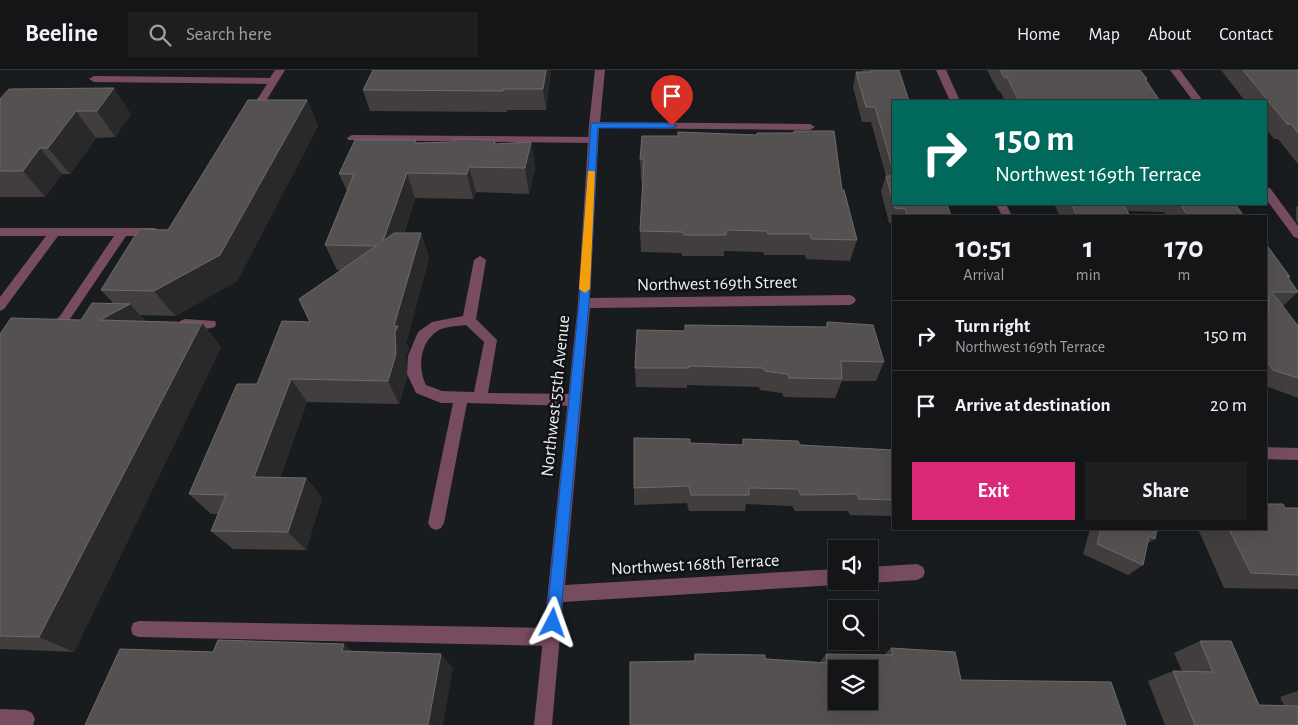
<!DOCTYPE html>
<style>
:root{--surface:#131517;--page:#1c1e20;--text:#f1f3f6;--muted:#9d9fa1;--line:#323436;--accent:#db2777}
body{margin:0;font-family:"Alegreya Sans",sans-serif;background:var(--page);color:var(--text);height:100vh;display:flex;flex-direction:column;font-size:19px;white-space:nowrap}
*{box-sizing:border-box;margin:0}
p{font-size:16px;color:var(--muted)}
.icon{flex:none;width:28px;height:28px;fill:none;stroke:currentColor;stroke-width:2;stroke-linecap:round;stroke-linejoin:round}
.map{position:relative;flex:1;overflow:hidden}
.panel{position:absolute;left:892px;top:145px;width:375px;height:315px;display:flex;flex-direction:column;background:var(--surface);border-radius:0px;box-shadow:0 5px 20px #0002,0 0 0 1px var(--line)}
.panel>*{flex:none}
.hud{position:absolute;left:892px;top:30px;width:375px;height:105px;border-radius:0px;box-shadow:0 5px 20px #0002,0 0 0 1px var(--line);background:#00695c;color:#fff;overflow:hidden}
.tools{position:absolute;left:828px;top:470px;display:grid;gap:10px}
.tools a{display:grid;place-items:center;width:50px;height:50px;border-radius:0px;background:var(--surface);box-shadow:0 5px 20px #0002,0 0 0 1px var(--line);font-size:25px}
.pin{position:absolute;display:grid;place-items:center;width:42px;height:42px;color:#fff;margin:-51px -21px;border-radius:50% 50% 50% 0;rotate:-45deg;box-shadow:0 0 5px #0007}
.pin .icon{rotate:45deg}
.me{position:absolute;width:55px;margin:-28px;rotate:4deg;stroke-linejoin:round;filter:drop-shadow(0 0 4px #0008)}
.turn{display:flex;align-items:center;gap:18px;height:105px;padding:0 20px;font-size:22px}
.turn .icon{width:65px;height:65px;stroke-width:2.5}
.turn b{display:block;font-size:35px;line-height:42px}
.eta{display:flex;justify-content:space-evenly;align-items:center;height:85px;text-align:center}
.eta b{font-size:30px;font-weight:700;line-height:35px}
.action{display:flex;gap:10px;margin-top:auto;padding:10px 20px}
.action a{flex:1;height:58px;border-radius:0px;background:var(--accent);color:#fff;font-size:20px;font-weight:700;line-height:58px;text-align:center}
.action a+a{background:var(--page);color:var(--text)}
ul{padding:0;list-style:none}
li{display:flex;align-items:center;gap:15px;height:70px;padding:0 20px;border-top:1px solid var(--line)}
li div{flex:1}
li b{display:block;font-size:19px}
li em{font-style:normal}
header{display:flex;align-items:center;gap:30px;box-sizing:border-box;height:70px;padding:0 25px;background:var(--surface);border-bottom:1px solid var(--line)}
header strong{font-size:24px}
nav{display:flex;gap:28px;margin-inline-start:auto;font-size:18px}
.search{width:350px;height:45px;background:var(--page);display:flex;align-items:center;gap:12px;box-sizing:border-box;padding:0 18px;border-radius:0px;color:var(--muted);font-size:19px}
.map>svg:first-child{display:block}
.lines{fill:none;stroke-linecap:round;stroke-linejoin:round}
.service{fill:#784c60;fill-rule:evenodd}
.minor{fill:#784c60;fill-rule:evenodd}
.wall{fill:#433e3e}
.shaded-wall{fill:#2a2929}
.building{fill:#555151;stroke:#6d6a6a;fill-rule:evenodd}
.route{fill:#1a73e8;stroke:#114b97}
.slow{fill:#f59e0b}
.labels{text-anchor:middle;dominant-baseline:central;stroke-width:5;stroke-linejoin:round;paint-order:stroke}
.street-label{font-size:18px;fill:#eef0f2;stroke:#101215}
</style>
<header>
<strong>Beeline</strong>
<div class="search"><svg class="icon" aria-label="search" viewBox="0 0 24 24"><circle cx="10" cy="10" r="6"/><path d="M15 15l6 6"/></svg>Search here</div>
<nav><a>Home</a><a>Map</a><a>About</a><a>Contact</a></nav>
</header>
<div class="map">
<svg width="1298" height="655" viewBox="0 0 1298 655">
<rect width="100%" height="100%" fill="#191c1f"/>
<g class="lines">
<g class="service">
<polygon points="275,0 285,0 258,44 253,47 248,44 267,14 94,12 89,9 94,6 270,8"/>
<polygon points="352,65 593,67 598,70 593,73 348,70 347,68"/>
<polygon points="0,158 155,158 161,162 155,166 126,166 68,252 51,264 46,262 45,259 60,246 114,166 58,166 4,239 0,241 0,227 46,166 0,166"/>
<path d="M 480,186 L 486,190 L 476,249 L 497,270 L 488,323 L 574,324 L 579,326 L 581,330 L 579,334 L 574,336 L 467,333 L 444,453 L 441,458 L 436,460 L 431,458 L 428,453 L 453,333 L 441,333 L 416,323 L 407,304 L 408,286 L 418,262 L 432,252 L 463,246 L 474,190 ZM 466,255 L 484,272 L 474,322 L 442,321 L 426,315 C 417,297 420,271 439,260 C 447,256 458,256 466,255 Z"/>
<path d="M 185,249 L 215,251 L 216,254 L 215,257 C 205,260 190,260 180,257 L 179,254 L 180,251 Z"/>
<polygon points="139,551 552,558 558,561 561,567 558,573 552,576 139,567 133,565 131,559 133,553"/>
<polygon points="0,639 26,640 32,643 35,649 33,655 0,655"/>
</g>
<g class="minor">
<polygon points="595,0 605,0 600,52 810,54 815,57 810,60 599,58 590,228 850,225 854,227 856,230 854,233 850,235 590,238 565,515 836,499 836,511 842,511 836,515 563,532 552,655 534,655 578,233 589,55"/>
<polygon points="936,0 946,0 960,31 950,31"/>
<polygon points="1170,0 1180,0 1203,31 1193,31"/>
<polygon points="1266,118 1270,118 1298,156 1298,168 1294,167 1266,129"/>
<polygon points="996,134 1006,134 1012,146 1002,146"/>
<polygon points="1266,377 1298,378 1298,390 1266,389"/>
<polygon points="917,494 923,497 925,502 923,507 917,510 869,513 865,511 869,511 869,497"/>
</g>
</g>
<g class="wall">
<polygon points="373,0 551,0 546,40 507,40 507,42 370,41 363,20"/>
<polygon points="862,0 899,0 894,31 894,134 951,146 894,146 894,153 889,153 881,121 886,106 871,52 862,52 853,17 856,2 863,2"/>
<polygon points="987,0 1140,0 1147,9 1146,10 1160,31 1005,31 1000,21 998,21"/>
<polygon points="1221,0 1298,0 1298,94 1278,69 1274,69 1266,59 1266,31 1245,31"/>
<polygon points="0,29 131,44 115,67 96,68 70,104 62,104 45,127 0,127"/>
<polygon points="307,30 318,56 237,211 175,246 140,245 145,251 202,253 221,277 74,582 0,579 0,264 81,250 113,233 101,220 168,160"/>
<polygon points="757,63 842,120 857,170 850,191 806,189 805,185 764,185 763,182 724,181 724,186 682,186 682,183 641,182 640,161 643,110 641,110 640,89 678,66 756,65"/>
<polygon points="495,70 496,74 531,72 535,98 529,124 476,122 473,129 415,128 404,163 421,163 429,188 406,273 409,279 406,286 407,307 399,334 307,332 280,408 306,408 322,428 306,480 233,479 211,461 218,444 211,444 189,424 257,314 310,252 341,200 337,200 325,175 347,121 339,104 416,73 453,72"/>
<polygon points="1054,134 1235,134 1244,146 1167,146 1164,142 1127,141 1130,146 1060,146"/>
<polygon points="1298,136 1298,154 1296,150 1296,137"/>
<polygon points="1266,174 1290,207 1288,208 1298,222 1283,236 1298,256 1298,328 1266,316"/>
<polygon points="827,252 884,292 876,311 842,311 835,328 784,327 782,323 760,320 759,317 687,315 687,318 636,317 635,298 684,261 826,257"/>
<polygon points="743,369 800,375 894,380 894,446 850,445 848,441 795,441 792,436 746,434 745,441 689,441 687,433 634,435 634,418 690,373 742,375"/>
<polygon points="1285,438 1298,438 1298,519 1224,518 1198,459 1266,459"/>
<polygon points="1090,459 1157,459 1155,469 1148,473 1143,495 1128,505 1083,484"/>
<polygon points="1200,571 1259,635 1284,635 1280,627 1298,621 1298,655 1165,655 1148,611 1173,601 1182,601 1174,583"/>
<polygon points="891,578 961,610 1126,655 694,591 695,584 820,592 826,584 884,585"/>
</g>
<g class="shaded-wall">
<polygon points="546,0 551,0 546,40 543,19"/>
<polygon points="114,18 131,44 115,67 97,41"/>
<polygon points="307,30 318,56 237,211 175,246 154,221"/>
<polygon points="76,41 96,68 70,104 48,78"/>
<polygon points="531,72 535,98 529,124 525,98"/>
<polygon points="40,78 62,104 45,127 23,101"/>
<polygon points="469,97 476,122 473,129 467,104"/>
<polygon points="407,103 415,128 393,195 383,171"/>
<polygon points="421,163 429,188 406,273 409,279 406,286 407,307 399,334 388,311 394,256"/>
<polygon points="130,234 152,259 100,250"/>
<polygon points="202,253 221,277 74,582 39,567"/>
<polygon points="291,309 307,332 273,427 254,407"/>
<polygon points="306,408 322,428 306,480 288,462"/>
<polygon points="344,574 361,588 342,581"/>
<polygon points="441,584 453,598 443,655 428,655"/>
</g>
<g class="building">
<polygon points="373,0 546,0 543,19 503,19 503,21 363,20"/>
<polygon points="871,0 899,0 909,31 894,31 894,103 875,37 866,37 856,2 872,2"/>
<polygon points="1000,0 1140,0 1147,9 1145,9 1160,31 1019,31 1007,7 1004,7"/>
<polygon points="1243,0 1298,0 1298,63 1291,54 1287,54"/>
<polygon points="114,18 97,41 76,41 48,78 40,78 23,101 0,101 0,29 9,19"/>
<polygon points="248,30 307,30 220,185 154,221 101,220 139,159 168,160"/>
<polygon points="794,61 834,61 842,120 844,120 857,170 811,169 810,164 768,164 766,161 726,160 726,165 684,165 683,162 640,161 644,89 640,89 642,66 678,66 678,62 757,65 757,63 794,63"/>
<polygon points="455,69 495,70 494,74 531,72 525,98 469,97 467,104 407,103 383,171 394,163 421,163 394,256 398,256 395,262 396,284 388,311 291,309 254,407 306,408 288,462 211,461 226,425 189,424 237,314 257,314 282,251 310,252 299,229 376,176 325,175 354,104 339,104 355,70 415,70 416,73 453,72"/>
<polygon points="886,106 894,106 894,134 947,134 951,146 907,146 905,139 895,138"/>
<polygon points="1071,134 1123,134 1130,146 1077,146"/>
<polygon points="1180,134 1235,134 1244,146 1188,146"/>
<polygon points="1266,174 1290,207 1287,206 1298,222 1272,222 1298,256 1298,308 1273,300 1266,289 1266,273 1269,225 1266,225"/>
<polygon points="92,233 130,234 100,250 202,253 39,567 0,566 0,264 11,248 81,250"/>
<polygon points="827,252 873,255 884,292 841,291 842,309 789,308 787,304 765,301 763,298 689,296 689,298 635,298 637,260 685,261 685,255 827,257"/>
<polygon points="634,368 690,369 690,373 743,375 743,369 798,371 800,375 894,380 894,430 859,429 857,424 801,425 798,419 749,418 749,425 691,425 689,416 634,418"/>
<polygon points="1266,434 1283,434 1285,438 1298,438 1298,505 1251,503 1229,459 1266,459"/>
<polygon points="1101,459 1157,459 1155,469 1149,466 1143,495 1097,474"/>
<polygon points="218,570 344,574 342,581 441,584 428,655 85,655 120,579 213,582"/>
<polygon points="1200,571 1231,571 1259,635 1298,636 1298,655 1195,655 1173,601 1213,602"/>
<path d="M 891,578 L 955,582 L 961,610 L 1111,612 L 1126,655 L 630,655 L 630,592 L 695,591 L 695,584 L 765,585 L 765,589 L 827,593 L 826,584 L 893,585 ZM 836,599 L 869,599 L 869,631 L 836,631 Z"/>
</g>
<polygon class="route" points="591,53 672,53 677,56 672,58 598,58 589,233 560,553 558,558 553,560 548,558 546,553 579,233"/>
<polygon class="slow" points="588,101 594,101 595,103 590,219 585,223 579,219"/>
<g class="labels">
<g class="street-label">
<text transform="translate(717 214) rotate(-1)">Northwest 169th Street</text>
<text transform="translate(556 326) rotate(-84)">Northwest 55th Avenue</text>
<text transform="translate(695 495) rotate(-3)">Northwest 168th Terrace</text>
</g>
</g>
</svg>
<div class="tools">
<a><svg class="icon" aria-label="sound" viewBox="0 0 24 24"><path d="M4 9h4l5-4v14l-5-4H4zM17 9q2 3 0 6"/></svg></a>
<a><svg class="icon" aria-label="search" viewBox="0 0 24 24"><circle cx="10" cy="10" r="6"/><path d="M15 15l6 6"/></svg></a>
<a><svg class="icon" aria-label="layers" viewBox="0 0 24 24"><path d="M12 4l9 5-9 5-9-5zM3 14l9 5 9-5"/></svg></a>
</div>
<div class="pin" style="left:672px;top:56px;background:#d93025"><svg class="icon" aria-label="arrive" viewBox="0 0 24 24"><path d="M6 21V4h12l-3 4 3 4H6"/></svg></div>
<svg class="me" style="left:553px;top:553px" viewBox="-20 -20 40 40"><path d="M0-17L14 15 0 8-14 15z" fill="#1a73e8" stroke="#fff" stroke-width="4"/></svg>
<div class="hud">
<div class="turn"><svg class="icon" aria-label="right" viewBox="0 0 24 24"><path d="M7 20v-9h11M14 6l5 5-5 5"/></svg><div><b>150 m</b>Northwest 169th Terrace</div></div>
</div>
<section class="panel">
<div class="eta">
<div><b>10:51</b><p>Arrival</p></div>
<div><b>1</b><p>min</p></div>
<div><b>170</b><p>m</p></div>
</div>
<ul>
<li><svg class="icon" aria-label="right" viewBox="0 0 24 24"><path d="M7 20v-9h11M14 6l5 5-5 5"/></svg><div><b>Turn right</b><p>Northwest 169th Terrace</p></div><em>150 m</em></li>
<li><svg class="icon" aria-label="arrive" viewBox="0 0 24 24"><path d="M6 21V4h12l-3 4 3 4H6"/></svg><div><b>Arrive at destination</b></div><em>20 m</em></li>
</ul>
<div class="action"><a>Exit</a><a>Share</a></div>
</section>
</div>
